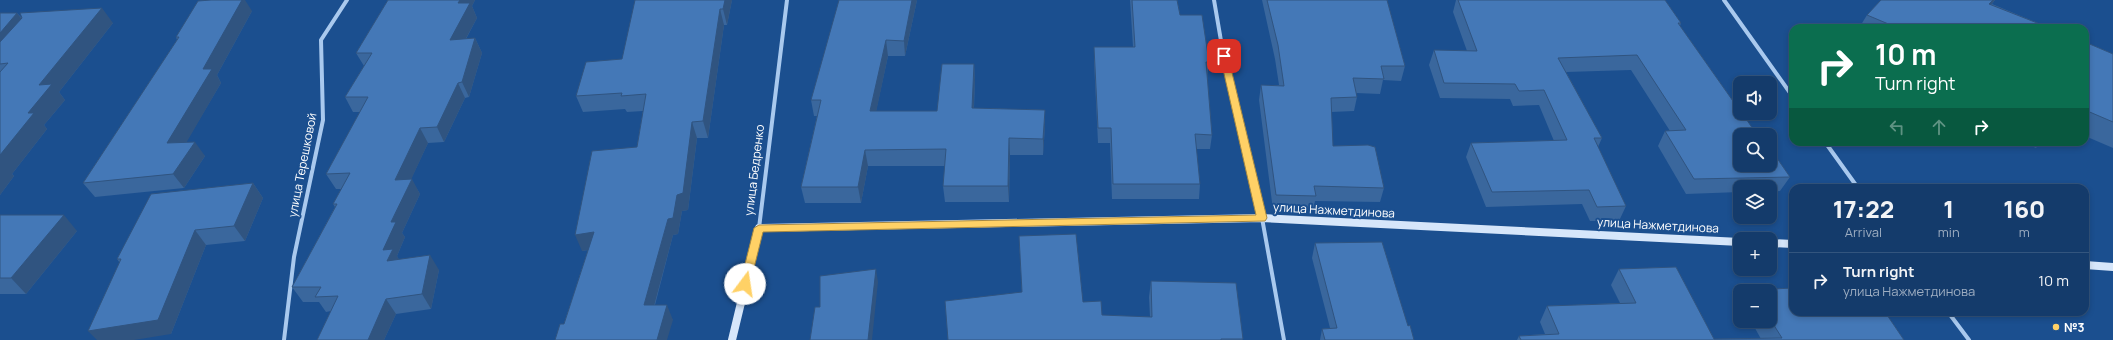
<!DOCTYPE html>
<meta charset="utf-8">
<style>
:root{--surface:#143b6b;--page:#214673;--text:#f1f3f6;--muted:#9dadc1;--line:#33557e}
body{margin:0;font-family:Manrope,sans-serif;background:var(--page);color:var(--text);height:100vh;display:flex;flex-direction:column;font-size:15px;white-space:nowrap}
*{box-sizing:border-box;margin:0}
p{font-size:13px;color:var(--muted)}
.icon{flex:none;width:22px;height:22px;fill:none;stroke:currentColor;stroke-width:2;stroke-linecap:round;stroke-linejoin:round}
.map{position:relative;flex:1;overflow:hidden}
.details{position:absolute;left:1789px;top:184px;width:300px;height:132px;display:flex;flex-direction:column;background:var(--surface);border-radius:12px;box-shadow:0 2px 6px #0003,0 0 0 1px var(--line)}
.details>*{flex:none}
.top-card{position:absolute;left:1789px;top:24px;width:300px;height:122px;border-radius:12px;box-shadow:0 2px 6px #0003,0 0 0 1px var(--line);background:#0b6e4f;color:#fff;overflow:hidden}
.buttons{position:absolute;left:1733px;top:76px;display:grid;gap:8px}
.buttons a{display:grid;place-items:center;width:44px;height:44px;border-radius:8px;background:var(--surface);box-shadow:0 2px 6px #0003,0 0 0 1px var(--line);font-size:20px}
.pin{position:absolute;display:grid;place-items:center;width:34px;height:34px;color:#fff;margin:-17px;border-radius:8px;box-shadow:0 2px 6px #0006}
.me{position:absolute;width:44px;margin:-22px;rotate:14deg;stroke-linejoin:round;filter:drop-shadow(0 0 3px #0008)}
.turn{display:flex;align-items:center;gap:14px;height:84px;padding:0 20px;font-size:18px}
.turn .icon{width:52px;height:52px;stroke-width:2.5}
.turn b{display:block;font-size:28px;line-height:34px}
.lanes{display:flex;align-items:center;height:38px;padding:0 20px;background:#0003;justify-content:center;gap:20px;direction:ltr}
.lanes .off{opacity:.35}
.eta{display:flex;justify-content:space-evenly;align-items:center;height:68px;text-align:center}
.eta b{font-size:24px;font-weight:800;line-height:28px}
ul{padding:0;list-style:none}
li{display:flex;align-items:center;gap:12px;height:56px;padding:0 20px;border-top:1px solid var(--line)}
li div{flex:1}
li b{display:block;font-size:15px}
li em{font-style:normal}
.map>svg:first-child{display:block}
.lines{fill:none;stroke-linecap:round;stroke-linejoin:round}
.street{stroke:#a9c9ee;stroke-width:4}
.secondary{stroke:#d6e6fa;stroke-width:8}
.wall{fill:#3a679d}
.shaded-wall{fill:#305480}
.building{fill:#4478b7;stroke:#305480}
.route{fill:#ffd166;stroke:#a68842}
.poi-dot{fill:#ffd166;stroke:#1b4f8f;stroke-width:1.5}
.labels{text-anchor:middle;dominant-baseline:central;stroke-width:4;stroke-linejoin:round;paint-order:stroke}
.street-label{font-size:12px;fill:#fff;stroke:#1b4f8f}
.poi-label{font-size:12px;font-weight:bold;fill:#fff;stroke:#1b4f8f;text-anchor:start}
</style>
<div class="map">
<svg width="2113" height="340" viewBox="0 0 2113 340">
<rect width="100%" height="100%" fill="#1b4f8f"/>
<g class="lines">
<g class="street">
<polyline points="1214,0 1226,70 1262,218 1284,340"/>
<polyline points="1724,0 1793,97"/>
<polyline points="1825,142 1858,188"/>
<polyline points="759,228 787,0"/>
<polyline points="1948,312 1969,340"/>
<polyline points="284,340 294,257 323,120 321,40 347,0"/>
</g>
<g class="secondary">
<polyline points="1770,243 1793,244"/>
<polyline points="2085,265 2113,267"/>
<polyline points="732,340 759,228 1262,218 1740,242"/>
</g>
</g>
<g class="wall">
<polygon points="388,0 475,0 472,6 477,18 466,39 475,38 482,53 469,97 465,98 444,142 428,143 411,179 420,194 402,233 405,237 397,256 399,260 439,270 431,309 396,314 384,340 317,340 331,311 326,312 319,302 303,302 292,287 335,207 333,204 342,189 336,189 326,174 360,112 353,112 345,97 364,66 356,53"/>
<polygon points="732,0 727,25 724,25 708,138 697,138 688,210 682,211 678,234 673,235 655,305 673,320 564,324 588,250 582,251 637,147 643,111 627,112 625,109 583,112 576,96 622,59"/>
<polygon points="917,0 905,56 888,56 876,111 937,111 974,64 975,80 974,108 1045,110 1045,126 1043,155 1010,155 1009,202 945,202 943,186 945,166 868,166 861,203 805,203 801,187 817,116 814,116 811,100"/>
<polygon points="1130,0 1177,0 1180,15 1209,62 1207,77 1212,135 1210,149 1196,149 1200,184 1199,199 1112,199 1110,143 1098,143 1094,61 1094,47 1133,47"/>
<polygon points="1262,0 1387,0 1405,66 1401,81 1383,80 1380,94 1356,93 1357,97 1354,111 1331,112 1333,146 1384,188 1380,202 1315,201 1313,211 1273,210 1259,100 1261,85 1279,85 1275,59"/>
<polygon points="1456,0 1665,0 1681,23 1680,26 1753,129 1790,177 1780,191 1770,192 1770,187 1740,187 1740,192 1686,194 1658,146 1665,131 1670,131 1631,70 1566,72 1602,138 1598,147 1626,206 1619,221 1590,221 1582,204 1486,207 1466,157 1471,143 1554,141 1539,105 1513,106 1510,99 1440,98 1429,65 1434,50 1467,51 1453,12"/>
<polygon points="1881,0 1995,0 1992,4 2050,28 1859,28 1867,15"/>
<polygon points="252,11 217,75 221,83 186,142 205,156 184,188 95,197 83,183 177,40 176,37"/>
<polygon points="0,13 17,13 22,18 113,23 59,92 65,100 44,125 47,129 12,174 14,176 0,195"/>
<polygon points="2085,42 2113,54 2113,148 2085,136"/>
<polygon points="2023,142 2041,142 2036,148"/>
<polygon points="253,183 263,198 245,241 206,245 171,334 117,259"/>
<polygon points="0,215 77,231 26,294 0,294"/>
<polygon points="1019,236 1083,302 1102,315 1150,317 1149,297 1151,281 1243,339 1242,340 948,340 1022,292"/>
<polygon points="1315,243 1408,326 1414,340 1320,340 1322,329 1330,328 1312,258"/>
<polygon points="1676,267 1714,339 1761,339 1751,321 1770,321 1770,291 1752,291 1753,290 1793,288 1793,312 1885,312 1904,340 1517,340 1519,336 1545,334 1540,322 1547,306 1620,303 1611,285 1619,269"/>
</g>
<g class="shaded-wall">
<polygon points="242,0 245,0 252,11 217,75 221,83 178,157 167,143 203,69"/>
<polygon points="460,0 475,0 472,6 477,18 457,55 450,40 458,3"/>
<polygon points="725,0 732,0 727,25 723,9"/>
<polygon points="912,0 917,0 905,56 904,41"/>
<polygon points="1993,0 1995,0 1976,22 1989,4"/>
<polygon points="102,8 113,23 59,92 65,100 44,125 47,129 12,174 14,176 0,195 0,155 28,113 39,85"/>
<polygon points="720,9 724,25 708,138 703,121"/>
<polygon points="17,13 29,28 0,64 0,33"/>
<polygon points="475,38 482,53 469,97 462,82"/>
<polygon points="886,40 888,56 873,127 870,111"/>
<polygon points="974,64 975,80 973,124 972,108"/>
<polygon points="458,83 465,98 444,142 437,127"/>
<polygon points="1045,110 1045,126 1043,155 1043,139"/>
<polygon points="692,122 697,138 688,210 682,211 678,234 673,235 650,321 644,305 668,219 677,195"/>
<polygon points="420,128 428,143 404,195 395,180"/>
<polygon points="1009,138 1010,155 1009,202 1008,186"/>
<polygon points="195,142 205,156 184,188 173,174"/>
<polygon points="865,150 868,166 861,203 858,187"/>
<polygon points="412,179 420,194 402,233 405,237 397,256 402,264 387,261 383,250 391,222"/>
<polygon points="253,183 263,198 245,241 234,226"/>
<polygon points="64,215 77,231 26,294 11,278"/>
<polygon points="195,230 206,245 171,334 134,340 97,340 88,331"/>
<polygon points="594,232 600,248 582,251 575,235"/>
<polygon points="430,255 439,270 431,309 422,294"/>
<polygon points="876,269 878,282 872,340 868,340"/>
<polygon points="386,299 396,314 384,340 368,340"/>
<polygon points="667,305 673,320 667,340 657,340"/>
</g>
<g class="building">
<polygon points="211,0 242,0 203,69 212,69 167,143 195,142 173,174 83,183 179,37 176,37 198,1"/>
<polygon points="388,0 460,0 458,3 470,3 450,40 475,38 462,82 458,83 437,127 420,128 395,180 412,179 391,222 396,222 383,250 393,249 387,261 430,255 422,294 386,299 368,340 317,340 338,296 315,297 321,287 292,287 337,204 333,204 350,173 326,174 368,97 345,97 372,53 356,53"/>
<polygon points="635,0 725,0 723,9 720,9 703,121 692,122 683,193 677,195 673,218 668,219 644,305 667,305 657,340 555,340 560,324 564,324 594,232 575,235 592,151 637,147 646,94 621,96 622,93 576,96 586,62 622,59"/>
<polygon points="839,0 912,0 904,41 886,40 870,111 937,111 942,64 974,64 972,108 1045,110 1043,139 1009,138 1008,186 943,186 946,149 865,150 858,187 801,187 821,100 811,100"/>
<polygon points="1132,0 1177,0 1180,15 1202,15 1209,62 1206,62 1212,135 1195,134 1200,184 1113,184 1111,128 1098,128 1094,47 1135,47"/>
<polygon points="1267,0 1387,0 1405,66 1381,66 1384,79 1353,78 1357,97 1331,98 1333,146 1368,145 1375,147 1384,188 1314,186 1316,196 1276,195 1261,85 1284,86 1278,45"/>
<polygon points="1458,0 1665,0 1681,23 1678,23 1740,111 1740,113 1742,113 1753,129 1757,129 1761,135 1740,135 1740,165 1770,165 1770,148 1790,177 1694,179 1665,131 1686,130 1637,55 1558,58 1602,138 1594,138 1626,206 1597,207 1589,190 1492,192 1471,143 1567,140 1544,90 1519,91 1515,84 1444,83 1434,50 1477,51"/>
<polygon points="1881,0 1993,0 1989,4 2050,28 1898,28 1867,15"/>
<polygon points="102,8 39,85 52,84 28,113 34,113 0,155 0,72 8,63 0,64 0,42 22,18 20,13"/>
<polygon points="0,13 17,13 0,33"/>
<polygon points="2085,42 2113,54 2113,122 2085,110"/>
<polygon points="253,183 234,226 195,230 158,320 88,331 121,259 117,259 151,194"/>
<polygon points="0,215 64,215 11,278 0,278"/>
<polygon points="1076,234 1083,302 1101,301 1102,315 1152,317 1151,281 1236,283 1243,339 1221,339 1221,340 948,340 945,301 1022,292 1019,236"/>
<polygon points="1382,242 1408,326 1410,325 1414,340 1325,340 1322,329 1337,328 1315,243"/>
<polygon points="1676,267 1714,339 1782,338 1770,319 1770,291 1753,291 1753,290 1793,288 1793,312 1885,312 1904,340 1521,340 1519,336 1559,334 1547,306 1636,303 1619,269"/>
<polygon points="876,269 868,340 810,340 815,307 820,307 820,276"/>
</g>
<polygon class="route" points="1224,53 1228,56 1267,218 1265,221 763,232 750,284 745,288 740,284 754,228 759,225 1256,215 1220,56"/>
<circle class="poi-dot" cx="2056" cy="327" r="4"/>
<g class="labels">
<g class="street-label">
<text transform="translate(302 165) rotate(-79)">улица Терешковой</text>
<text transform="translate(754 170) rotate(-83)">улица Бедренко</text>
<text transform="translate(1334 210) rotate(3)">улица Нажметдинова</text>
<text transform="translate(1658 225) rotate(3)">улица Нажметдинова</text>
</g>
<g class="poi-label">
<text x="2064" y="327">№3</text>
</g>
</g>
</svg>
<div class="buttons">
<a><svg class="icon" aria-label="sound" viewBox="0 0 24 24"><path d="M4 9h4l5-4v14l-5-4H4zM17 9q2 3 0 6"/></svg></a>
<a><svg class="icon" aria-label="search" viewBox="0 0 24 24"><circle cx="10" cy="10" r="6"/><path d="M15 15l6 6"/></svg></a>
<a><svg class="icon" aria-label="layers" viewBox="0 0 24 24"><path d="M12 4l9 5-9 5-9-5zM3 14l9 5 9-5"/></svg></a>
<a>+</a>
<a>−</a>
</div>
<div class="pin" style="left:1224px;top:56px;background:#d93025"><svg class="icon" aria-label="arrive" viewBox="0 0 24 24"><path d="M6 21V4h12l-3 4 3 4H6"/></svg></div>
<svg class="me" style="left:745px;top:284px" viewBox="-20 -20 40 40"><circle r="19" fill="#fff"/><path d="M0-13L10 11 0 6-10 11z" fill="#ffd166"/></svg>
<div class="top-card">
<div class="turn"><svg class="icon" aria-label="right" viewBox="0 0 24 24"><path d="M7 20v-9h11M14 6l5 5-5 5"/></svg><div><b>10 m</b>Turn right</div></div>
<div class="lanes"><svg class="icon off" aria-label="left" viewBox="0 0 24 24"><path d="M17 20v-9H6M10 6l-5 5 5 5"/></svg><svg class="icon off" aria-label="ahead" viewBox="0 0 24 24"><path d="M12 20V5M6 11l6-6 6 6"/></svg><svg class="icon" aria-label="right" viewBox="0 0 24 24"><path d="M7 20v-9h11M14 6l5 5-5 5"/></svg></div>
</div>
<section class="details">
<div class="eta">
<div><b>17:22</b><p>Arrival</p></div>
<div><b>1</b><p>min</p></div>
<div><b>160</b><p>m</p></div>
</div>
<ul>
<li><svg class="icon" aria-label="right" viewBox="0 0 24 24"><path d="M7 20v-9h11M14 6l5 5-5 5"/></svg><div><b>Turn right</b><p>улица Нажметдинова</p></div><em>10 m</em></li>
</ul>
</section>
</div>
